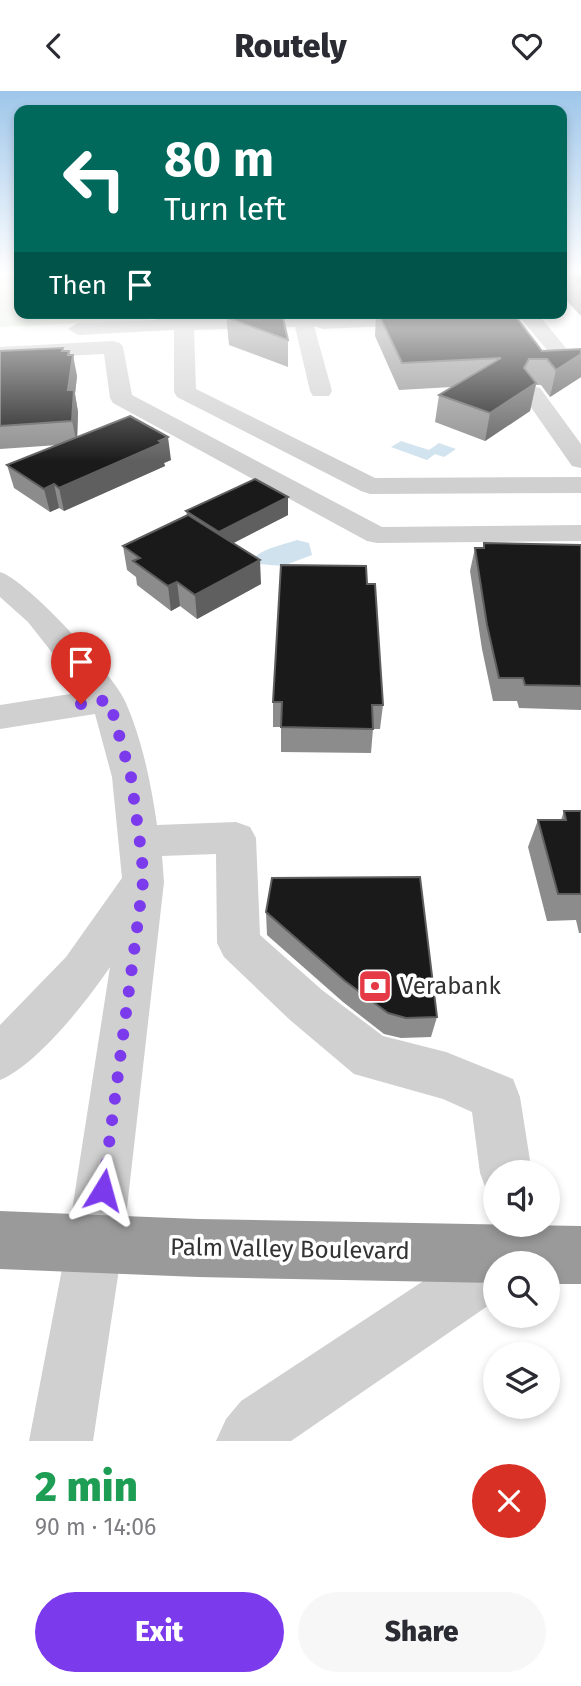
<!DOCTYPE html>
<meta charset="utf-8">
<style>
:root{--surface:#fff;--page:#f7f7f7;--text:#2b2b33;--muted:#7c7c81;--accent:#7c3aed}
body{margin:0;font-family:"Fira Sans",sans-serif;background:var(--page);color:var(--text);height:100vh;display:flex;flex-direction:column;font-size:26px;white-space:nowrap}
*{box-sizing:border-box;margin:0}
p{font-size:23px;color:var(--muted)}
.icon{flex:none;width:38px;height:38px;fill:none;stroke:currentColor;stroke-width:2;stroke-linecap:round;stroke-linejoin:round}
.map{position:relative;height:1350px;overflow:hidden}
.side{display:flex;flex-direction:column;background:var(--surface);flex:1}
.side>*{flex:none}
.top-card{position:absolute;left:14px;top:14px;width:553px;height:214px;border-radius:14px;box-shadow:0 4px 10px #0003;background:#00695c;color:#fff;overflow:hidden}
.controls{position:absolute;left:483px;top:1069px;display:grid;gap:14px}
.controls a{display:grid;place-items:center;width:77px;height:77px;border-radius:50%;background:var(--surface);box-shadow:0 4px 10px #0003;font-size:35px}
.pin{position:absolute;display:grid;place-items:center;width:60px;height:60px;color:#fff;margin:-72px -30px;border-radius:50% 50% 50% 0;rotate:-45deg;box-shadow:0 0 7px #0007}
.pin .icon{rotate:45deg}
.me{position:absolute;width:77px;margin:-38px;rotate:8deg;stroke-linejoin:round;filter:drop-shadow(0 0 5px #0008)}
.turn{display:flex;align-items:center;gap:24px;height:147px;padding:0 35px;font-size:32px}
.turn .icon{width:91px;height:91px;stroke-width:2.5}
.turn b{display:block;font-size:49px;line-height:60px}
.then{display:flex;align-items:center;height:66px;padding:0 35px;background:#0003;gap:14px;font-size:26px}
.round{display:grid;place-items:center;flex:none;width:74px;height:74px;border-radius:37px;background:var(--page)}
.headline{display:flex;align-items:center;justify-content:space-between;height:119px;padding:0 35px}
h1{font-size:42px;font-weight:800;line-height:52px;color:#1e9e55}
.cta{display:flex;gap:14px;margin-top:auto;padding:14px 35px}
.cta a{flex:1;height:80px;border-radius:42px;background:var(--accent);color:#fff;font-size:28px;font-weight:800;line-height:80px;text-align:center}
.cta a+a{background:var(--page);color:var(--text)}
header{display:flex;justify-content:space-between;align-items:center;height:91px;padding:0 35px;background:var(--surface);font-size:32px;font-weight:800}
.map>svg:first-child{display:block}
.green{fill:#e6ecdf}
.water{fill:#cfe2ee}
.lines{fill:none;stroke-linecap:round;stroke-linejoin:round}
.minor{fill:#d0d0d0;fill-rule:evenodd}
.highway{fill:#9a9a9a;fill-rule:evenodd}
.wall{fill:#8c8c8c}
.shaded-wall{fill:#5f5f5f}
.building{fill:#1a1a1a;stroke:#5f5f5f;stroke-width:2}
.route{stroke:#7c3aed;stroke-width:12;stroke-dasharray:0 21.6}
.labels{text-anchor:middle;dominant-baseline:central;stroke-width:7;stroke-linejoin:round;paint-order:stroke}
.near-poi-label{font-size:24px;fill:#333;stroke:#fff;text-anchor:start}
.near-street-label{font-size:24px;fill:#333;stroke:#fff}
</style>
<header><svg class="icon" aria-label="back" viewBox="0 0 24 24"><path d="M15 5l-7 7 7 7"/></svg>Routely<svg class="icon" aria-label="heart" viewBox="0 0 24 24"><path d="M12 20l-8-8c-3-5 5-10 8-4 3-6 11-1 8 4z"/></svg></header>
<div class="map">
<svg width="581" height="1350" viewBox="0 0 581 1350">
<rect width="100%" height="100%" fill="#fff"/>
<polygon class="green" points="0,182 19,182 19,222 150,222 150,229 0,236"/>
<g class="water">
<polygon points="401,350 429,359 439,352 456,358 444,366 435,363 427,369 391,356"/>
<path d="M 297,449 L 309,452 L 312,464 L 283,475 L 258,473 L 255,466 C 267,456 283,454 297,449 Z"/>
</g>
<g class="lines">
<g class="minor">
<polygon points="312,222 331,222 331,226 402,222 537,222 575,268 572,272 558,272 522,229 323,238 314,235 332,300 329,305 313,305 310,300 295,236 194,239 196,298 375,387 581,386 581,402 370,403 361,400 177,306 174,301 174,239 78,244 68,238 78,232 154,229 163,224 171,228"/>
<polygon points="113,250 120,252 123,256 132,304 382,436 581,434 581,450 377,452 367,450 113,312 110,307 104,263 0,268 0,256"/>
<polygon points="532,295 540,297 581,353 581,377 572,375 521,302 524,297"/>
<path d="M 0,481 C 26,488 114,584 125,610 C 142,648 151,692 157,734 L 236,731 L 250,736 L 256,747 L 260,844 L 322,899 L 383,945 L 446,961 L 513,988 L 520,1006 L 532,1082 L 495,1082 L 495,1104 L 487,1101 L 480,1082 L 472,1021 L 443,1008 L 354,983 L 290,929 L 224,866 L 217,852 L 216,763 L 162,765 L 164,791 L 123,1152 L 93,1350 L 29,1350 L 67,1152 L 110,876 C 88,909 36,975 0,989 L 0,934 L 66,866 L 122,787 L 112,686 L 95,623 L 0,638 L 0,614 L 83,601 L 28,531 L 0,506 Z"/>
<polygon points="495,1148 515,1156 522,1172 495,1172 495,1210 291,1350 216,1350 226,1328 241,1310 475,1156"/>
</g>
<polygon class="highway" points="0,1120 198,1128 581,1135 581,1193 548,1193 548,1172 495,1172 495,1192 198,1186 0,1178"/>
</g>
<g class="wall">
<polygon points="562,182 581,182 581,225 563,206 562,206"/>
<polygon points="224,222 282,222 288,249 288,276 229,254 226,223"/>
<polygon points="376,222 513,222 542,260 581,258 581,286 550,306 541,294 536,294 530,320 485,350 435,331 439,304 452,296 399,299 375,245"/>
<polygon points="0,260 63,260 70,264 77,285 75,303 78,321 77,346 171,369 164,372 165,375 64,420 59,417 50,421 14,397 7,374 58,354 0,358"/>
<polygon points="186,420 288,424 233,452 261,493 197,528 180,515 171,520 137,494 136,486 127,479 123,455 187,424"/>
<polygon points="484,452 581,454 581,619 519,617 517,610 493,610 482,558 470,480 475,457 483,457"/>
<polygon points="367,493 383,614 380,638 373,638 371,662 281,661 281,636 273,636 273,611"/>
<polygon points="564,720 581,720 581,842 579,842 576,829 547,830 528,756 538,729 561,729"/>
<polygon points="266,821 437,926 431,946 401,947 384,943 343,911 267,844"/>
</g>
<g class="shaded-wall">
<polygon points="69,260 72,273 73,264 77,285 75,303 78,321 77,352 72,330 68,299"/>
<polygon points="581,263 581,286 550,306 556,279"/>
<polygon points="536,292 530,320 485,350 490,322"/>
<polygon points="168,346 171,369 164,372 165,375 64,420 59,397"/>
<polygon points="54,393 59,417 50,421 44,398"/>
<polygon points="288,406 288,424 220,459 219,441"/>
<polygon points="260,469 261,493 197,528 195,504"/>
<polygon points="177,491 180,515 171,520 168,495"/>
</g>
<g class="building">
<polygon points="569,182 581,182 581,194"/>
<polygon points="227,222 282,222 288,249 228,227"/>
<polygon points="378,222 513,222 542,260 581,258 581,263 556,279 547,268 529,268 524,277 536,292 490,322 439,304 501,267 402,272"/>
<polygon points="63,257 62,260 69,260 68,264 73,264 68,299 74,299 72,330 0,335 0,260"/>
<polygon points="130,325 168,346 159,350 162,352 59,397 54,393 44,398 7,374"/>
<polygon points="255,388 288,406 219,441 186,420"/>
<polygon points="188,424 260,469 195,504 177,491 168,495 133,470 140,467 123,455"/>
<polygon points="484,452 581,454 581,595 525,594 523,587 499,587 487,534 475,457 484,457"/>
<polygon points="281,474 366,475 367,493 375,493 383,614 372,614 373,638 281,636 282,611 273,611"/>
<polygon points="564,720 581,720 581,803 558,803 538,729 566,729"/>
<polygon points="420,786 437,926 406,927 388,922 345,890 266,821 272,787"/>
</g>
<linearGradient id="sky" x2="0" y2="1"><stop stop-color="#9ec6ea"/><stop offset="0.49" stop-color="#fff"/><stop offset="1" stop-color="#fff" stop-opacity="0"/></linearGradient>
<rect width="581" height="371" fill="url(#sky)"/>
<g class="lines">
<polyline class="route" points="81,613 108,609 112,619 131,686 142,767 143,791 103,1099"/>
</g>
<defs>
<g id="bank-square" transform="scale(1.75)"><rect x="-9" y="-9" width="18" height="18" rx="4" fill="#e63946" stroke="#fff"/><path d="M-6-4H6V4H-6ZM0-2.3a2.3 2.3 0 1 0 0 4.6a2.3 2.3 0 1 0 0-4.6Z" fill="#fff"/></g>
</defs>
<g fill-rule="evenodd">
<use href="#bank-square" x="375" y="895"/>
</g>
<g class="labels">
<g class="near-poi-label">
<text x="400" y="895">Verabank</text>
</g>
<g class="near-street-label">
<text transform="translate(290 1158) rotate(1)">Palm Valley Boulevard</text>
</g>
</g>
</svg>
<div class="controls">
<a><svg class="icon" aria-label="sound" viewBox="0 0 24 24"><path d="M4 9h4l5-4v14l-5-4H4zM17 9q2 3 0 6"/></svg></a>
<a><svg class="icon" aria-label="search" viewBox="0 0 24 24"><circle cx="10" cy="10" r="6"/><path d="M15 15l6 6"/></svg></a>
<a><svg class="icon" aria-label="layers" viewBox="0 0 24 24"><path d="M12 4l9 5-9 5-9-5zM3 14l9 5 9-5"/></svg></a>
</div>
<div class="pin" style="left:81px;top:613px;background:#d93025"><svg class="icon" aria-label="arrive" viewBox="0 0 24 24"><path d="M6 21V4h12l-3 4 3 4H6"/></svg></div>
<svg class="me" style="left:103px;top:1099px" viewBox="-20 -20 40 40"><path d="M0-17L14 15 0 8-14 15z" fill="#7c3aed" stroke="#fff" stroke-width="4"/></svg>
<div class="top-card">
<div class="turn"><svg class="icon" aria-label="left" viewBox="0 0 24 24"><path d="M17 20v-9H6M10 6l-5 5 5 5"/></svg><div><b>80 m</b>Turn left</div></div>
<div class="then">Then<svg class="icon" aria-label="arrive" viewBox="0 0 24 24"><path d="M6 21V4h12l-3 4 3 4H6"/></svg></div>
</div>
</div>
<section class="side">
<div class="headline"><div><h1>2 min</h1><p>90 m · 14:06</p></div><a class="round" style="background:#d93025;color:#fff"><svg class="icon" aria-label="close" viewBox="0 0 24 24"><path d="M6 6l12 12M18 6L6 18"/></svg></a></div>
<div class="cta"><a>Exit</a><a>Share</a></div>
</section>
